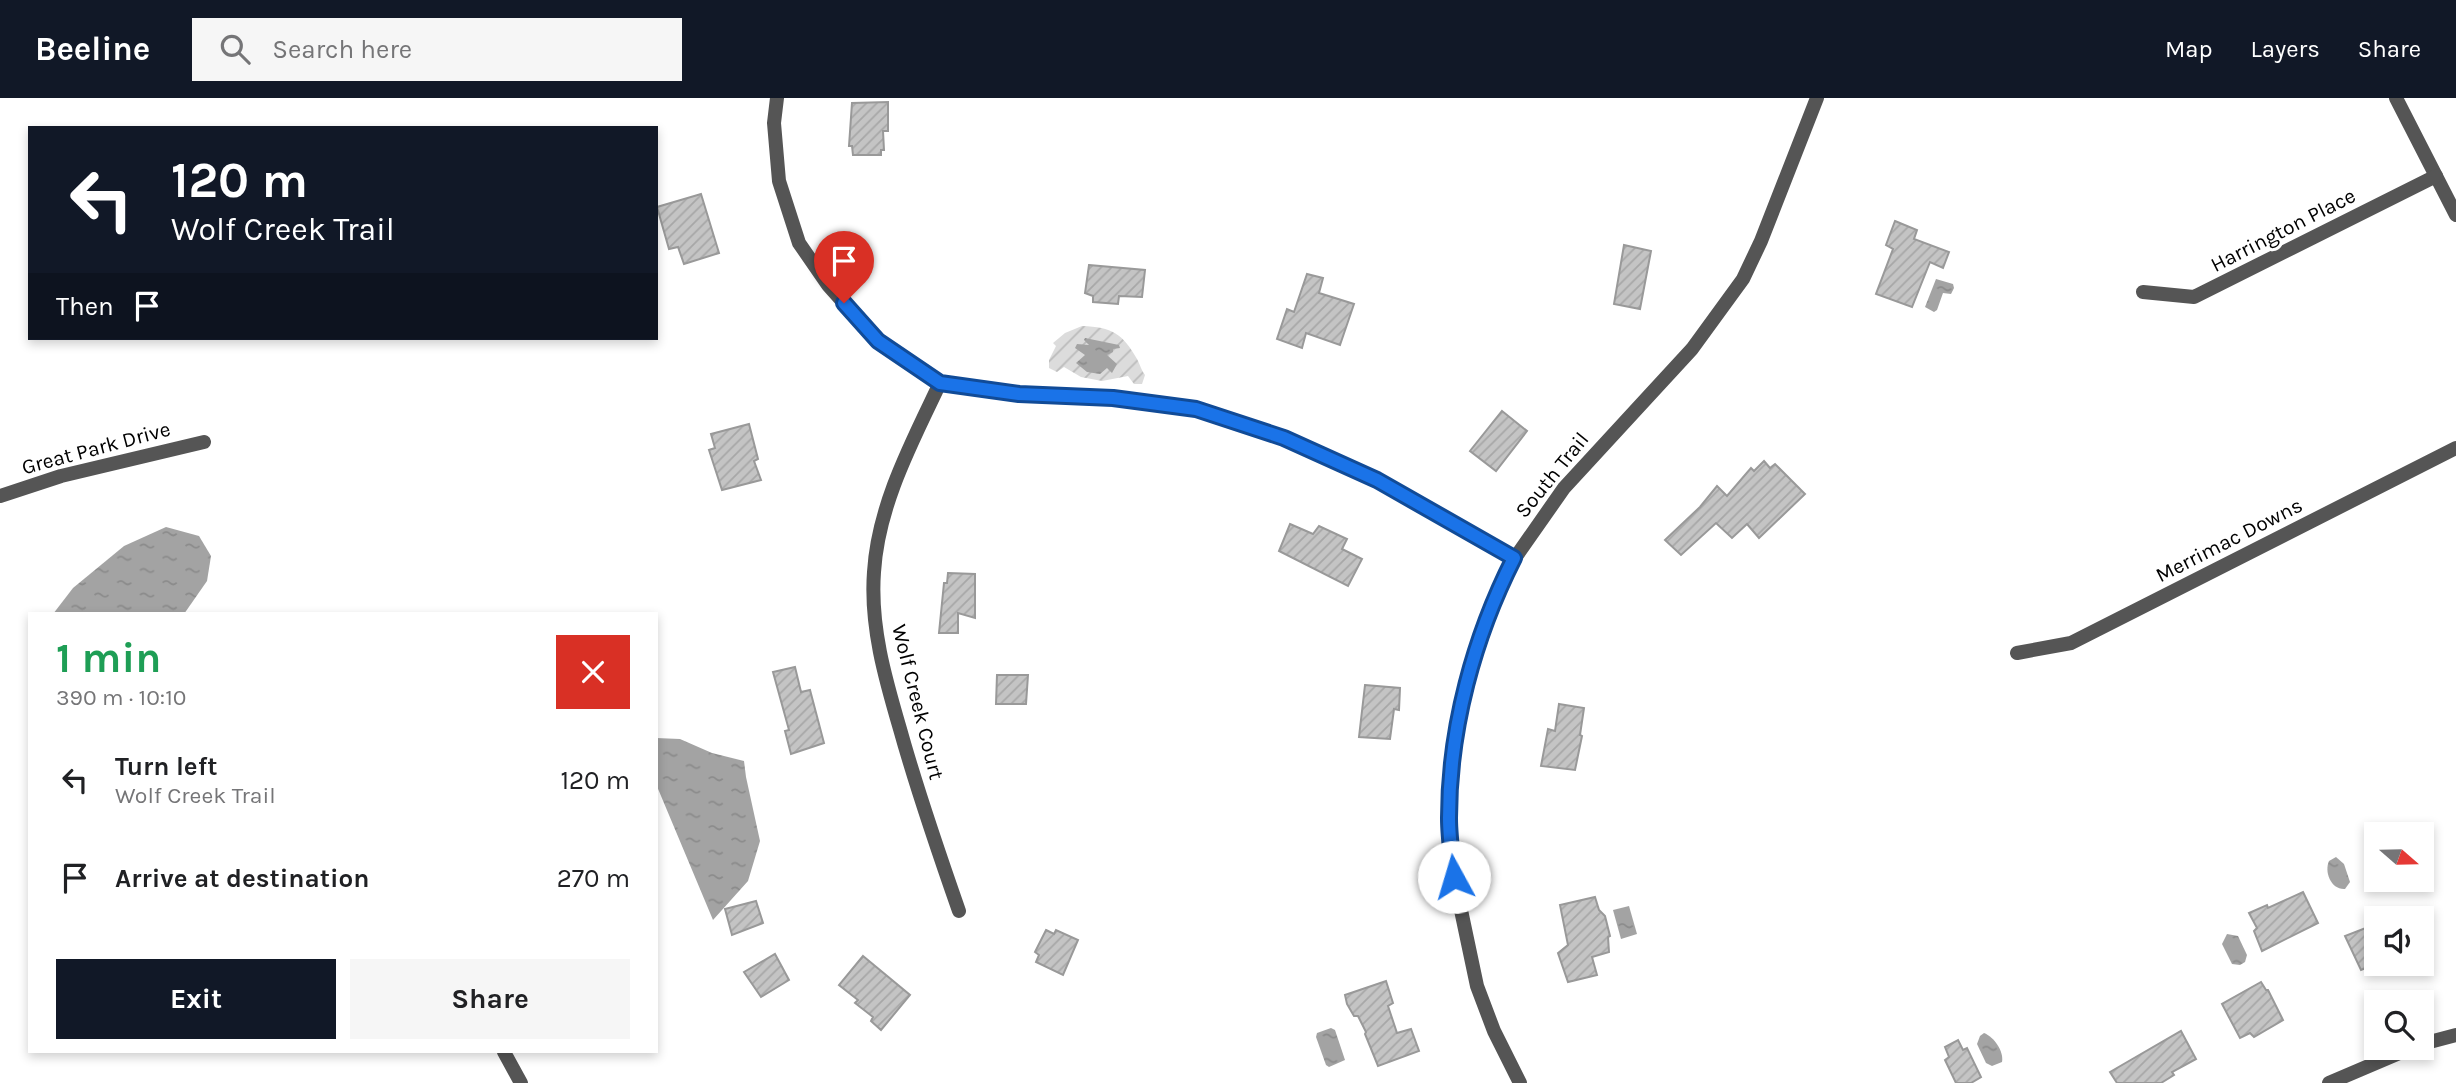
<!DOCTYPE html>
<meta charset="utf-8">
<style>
:root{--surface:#fff;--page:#f6f6f6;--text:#202124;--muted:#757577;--accent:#111827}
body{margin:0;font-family:Karla,sans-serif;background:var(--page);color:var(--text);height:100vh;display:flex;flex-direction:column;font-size:26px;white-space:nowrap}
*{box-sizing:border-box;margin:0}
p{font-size:23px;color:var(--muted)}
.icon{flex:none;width:38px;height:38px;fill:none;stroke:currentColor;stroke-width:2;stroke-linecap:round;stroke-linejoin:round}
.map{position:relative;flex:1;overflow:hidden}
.side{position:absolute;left:28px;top:514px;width:630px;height:441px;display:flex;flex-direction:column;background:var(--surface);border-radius:0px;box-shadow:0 4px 10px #0003}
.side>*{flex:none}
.guide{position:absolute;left:28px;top:28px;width:630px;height:214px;border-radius:0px;box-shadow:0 4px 10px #0003;background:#111827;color:#fff;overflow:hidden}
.needle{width:46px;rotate:110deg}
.tools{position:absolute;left:2364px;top:724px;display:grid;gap:14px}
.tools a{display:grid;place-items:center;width:70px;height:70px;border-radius:0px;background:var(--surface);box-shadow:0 4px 10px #0003;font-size:35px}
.pin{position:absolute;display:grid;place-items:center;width:60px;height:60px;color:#fff;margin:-72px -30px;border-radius:50% 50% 50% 0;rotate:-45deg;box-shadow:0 0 7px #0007}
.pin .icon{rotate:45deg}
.me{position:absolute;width:77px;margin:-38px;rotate:354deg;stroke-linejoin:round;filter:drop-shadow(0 0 5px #0008)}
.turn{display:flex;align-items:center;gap:24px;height:147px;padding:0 28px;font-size:32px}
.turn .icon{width:91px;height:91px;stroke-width:2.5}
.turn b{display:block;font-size:49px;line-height:60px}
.then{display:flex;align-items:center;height:66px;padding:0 28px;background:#0003;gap:14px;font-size:26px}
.round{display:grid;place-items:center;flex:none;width:74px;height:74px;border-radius:0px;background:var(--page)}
.head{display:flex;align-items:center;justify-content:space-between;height:119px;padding:0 28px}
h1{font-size:42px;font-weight:700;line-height:52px;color:#1e9e55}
.button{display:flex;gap:14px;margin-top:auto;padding:14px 28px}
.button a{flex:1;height:80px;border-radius:0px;background:var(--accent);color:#fff;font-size:28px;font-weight:700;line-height:80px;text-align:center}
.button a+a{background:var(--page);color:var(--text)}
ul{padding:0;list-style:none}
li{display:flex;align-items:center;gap:21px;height:98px;padding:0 28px}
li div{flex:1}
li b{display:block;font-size:26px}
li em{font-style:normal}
header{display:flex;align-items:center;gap:42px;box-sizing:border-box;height:98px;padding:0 35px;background:var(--accent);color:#fff}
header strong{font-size:33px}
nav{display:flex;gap:38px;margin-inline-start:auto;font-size:24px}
.search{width:490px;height:63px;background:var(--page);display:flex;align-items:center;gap:18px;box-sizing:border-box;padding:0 24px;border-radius:0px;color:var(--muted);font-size:26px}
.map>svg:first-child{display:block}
.garden{fill:url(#garden-furrows)}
.water{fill:url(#water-ripples)}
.building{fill:url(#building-hatch);stroke:#999;stroke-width:2}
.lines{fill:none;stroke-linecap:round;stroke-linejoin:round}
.street{stroke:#555;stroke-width:14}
.route-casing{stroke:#114b97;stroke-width:18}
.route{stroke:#1a73e8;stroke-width:12}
.labels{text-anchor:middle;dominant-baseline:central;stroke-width:6;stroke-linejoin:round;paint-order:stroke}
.street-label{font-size:21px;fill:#000;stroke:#fff}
</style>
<header>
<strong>Beeline</strong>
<div class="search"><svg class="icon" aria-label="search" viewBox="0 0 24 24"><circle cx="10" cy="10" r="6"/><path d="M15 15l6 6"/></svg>Search here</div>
<nav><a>Map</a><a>Layers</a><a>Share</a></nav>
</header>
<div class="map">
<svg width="2456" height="985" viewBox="0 0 2456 985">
<defs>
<pattern id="garden-furrows" width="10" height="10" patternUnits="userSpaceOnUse" patternTransform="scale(1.75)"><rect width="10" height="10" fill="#dcdcdc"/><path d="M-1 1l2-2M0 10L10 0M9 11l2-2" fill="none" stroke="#bbb"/></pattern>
<pattern id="water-ripples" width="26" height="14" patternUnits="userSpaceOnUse" patternTransform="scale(1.75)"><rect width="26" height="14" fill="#a3a3a3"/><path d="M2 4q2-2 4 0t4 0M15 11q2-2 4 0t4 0" fill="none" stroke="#8b8b8b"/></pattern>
<pattern id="building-hatch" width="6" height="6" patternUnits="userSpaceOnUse" patternTransform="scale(1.75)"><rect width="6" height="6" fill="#c4c4c4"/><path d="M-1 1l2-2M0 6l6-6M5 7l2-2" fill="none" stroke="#a7a7a7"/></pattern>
</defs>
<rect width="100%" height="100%" fill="#fff"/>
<path class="garden" d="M 1082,228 C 1112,229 1123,236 1137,261 C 1140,266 1141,272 1145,277 L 1142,286 L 1134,286 L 1128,278 L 1102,283 L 1081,279 L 1064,269 L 1057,274 L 1049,270 L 1049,262 L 1056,248 L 1053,245 L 1065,235 Z"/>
<g class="water">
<polygon points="1936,181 1953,186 1954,190 1951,196 1943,195 1937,212 1934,214 1925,209"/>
<polygon points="1085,240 1119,247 1120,250 1113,251 1113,254 1107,257 1117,266 1112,275 1107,270 1100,276 1087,274 1076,265 1085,257 1075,250 1077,246 1089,247 1084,242"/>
<polygon points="166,429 199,438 211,458 207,483 184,516 53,516 73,490 124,448"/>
<polygon points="656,640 680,641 712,655 744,663 746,679 760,743 748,783 713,822 656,686"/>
<path d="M 2336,759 L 2344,766 L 2350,784 L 2345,791 C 2331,792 2324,774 2329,763 Z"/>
<polygon points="1629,808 1637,836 1621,841 1613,812"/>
<polygon points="2227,836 2238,838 2247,857 2245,864 2240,867 2232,866 2222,846"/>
<polygon points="1331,930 1335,932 1345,962 1329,969 1326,967 1316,939 1317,935"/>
<path d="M 1984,935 C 1994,939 2004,953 2002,964 L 1992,968 L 1986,965 L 1977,946 L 1980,938 Z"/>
</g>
<g class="building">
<polygon points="888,4 888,33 883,33 884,52 881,52 881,57 853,57 852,48 849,48 852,5"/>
<polygon points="701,96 719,155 684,166 678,149 669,151 657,109"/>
<polygon points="1895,123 1917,132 1914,141 1949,154 1943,170 1930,164 1912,209 1876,196 1893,151 1886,147"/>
<polygon points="1624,147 1651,153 1640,211 1614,206"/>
<polygon points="1089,167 1145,172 1142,199 1119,198 1118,206 1093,204 1093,198 1085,195"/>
<polygon points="1307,176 1323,180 1319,195 1354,206 1340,247 1306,235 1302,250 1277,241 1287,211 1294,214"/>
<polygon points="1502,313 1527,333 1496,373 1470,353"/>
<polygon points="749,326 758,361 754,363 761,382 722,392 709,352 715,350 711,336"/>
<polygon points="1764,363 1770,370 1775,366 1805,396 1759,440 1747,426 1732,440 1716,425 1681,457 1665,442 1700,409 1717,388 1727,398 1751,370 1754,373"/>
<polygon points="1290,426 1313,436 1319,428 1347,441 1342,451 1362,461 1348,488 1279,453"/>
<polygon points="948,475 975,476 975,520 958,515 958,535 939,535 944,485 947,485"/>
<polygon points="795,569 801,594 810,592 824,645 791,656 785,633 789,632 773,574"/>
<polygon points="997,577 1028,577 1026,606 996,606"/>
<polygon points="1365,587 1400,590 1399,612 1394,611 1390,641 1359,639"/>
<polygon points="1559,606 1584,610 1580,637 1582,638 1575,672 1541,668 1548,631 1555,633"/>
<polygon points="2303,794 2318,825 2262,853 2254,833 2257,830 2249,815 2267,807 2268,810"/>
<polygon points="1595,799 1599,812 1605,818 1610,838 1608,839 1609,854 1592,859 1597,877 1568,884 1558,855 1568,847 1560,807"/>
<polygon points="756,803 763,825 732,837 725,811"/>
<polygon points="2376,826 2376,866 2361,872 2345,838"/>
<polygon points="1046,832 1054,836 1056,832 1078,842 1063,877 1036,864 1039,857 1035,854"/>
<polygon points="775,856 789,882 761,899 744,874"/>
<polygon points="863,858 910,897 881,932 871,923 873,919 855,905 858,902 839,887"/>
<polygon points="1386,883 1393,905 1388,908 1397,935 1411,931 1419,953 1378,968 1365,936 1366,934 1358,918 1354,918 1347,906 1345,897"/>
<polygon points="2261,884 2266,892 2268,892 2283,922 2254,939 2250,935 2240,940 2222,906"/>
<polygon points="2181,933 2196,961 2172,974 2174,977 2161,985 2117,985 2110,974"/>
<polygon points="1958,942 1963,952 1967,950 1981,979 1971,985 1956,985 1945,962 1949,959 1945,949"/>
</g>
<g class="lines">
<g class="street">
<polyline points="777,0 774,25 779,83 799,145 828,187 878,243 940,285 1019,296 1113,300 1196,311 1284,340 1377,382 1515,460"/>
<polyline points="2396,0 2456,117"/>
<polyline points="2143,194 2194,199 2436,78"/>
<path d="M 940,285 C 912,344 878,407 874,474 C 870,528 885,580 900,631 C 917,692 938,753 959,813"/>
<polyline points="0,398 61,378 204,344"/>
<polyline points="2017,555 2071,545 2456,350"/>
<polyline points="2422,946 2456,937"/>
<polyline points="504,954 521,985"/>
<polyline points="1520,985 1494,933 1477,888 1454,779 1449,722 1451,662 1463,600 1475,559 1500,487 1515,460 1564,390 1692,251 1743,181 1761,143 1817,0"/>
<polyline points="2329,985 2411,950"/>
</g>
</g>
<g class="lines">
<g class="route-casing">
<path id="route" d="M 844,205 L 878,243 L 940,285 L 1019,296 L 1113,300 L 1196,311 L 1284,340 L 1377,382 L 1514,460 C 1474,539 1449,630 1449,720 C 1449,739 1452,759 1454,779"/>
</g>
<use href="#route" class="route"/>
</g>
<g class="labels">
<g class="street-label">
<text transform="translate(2283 132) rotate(-27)">Harrington Place</text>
<text transform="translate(96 350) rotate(-15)">Great Park Drive</text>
<text transform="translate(1552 377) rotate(-51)">South Trail</text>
<text transform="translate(2229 442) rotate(-27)">Merrimac Downs</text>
<text transform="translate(918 604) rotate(76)">Wolf Creek Court</text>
</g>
</g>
</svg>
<div class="tools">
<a><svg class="needle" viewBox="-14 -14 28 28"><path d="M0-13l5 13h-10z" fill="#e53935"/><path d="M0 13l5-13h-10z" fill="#757577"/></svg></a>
<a><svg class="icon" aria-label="sound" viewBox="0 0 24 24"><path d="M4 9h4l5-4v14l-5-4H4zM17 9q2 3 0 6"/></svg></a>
<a><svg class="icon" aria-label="search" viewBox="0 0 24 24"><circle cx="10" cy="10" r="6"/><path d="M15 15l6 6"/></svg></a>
</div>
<div class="pin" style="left:844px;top:205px;background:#d93025"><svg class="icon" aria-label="arrive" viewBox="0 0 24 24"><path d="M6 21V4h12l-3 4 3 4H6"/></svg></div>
<svg class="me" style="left:1454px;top:779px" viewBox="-20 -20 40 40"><circle r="19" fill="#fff"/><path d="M0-13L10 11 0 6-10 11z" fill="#1a73e8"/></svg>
<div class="guide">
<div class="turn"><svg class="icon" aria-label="left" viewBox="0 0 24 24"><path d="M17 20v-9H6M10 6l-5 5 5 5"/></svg><div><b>120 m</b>Wolf Creek Trail</div></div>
<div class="then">Then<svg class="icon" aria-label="arrive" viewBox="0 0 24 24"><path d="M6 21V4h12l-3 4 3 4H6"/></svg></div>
</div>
<section class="side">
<div class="head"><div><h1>1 min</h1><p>390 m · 10:10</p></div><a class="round" style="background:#d93025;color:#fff"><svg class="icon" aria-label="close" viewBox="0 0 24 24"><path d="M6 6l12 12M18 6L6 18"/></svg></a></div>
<ul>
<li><svg class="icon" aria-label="left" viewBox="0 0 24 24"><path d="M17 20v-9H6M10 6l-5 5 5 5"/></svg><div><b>Turn left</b><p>Wolf Creek Trail</p></div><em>120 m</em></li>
<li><svg class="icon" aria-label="arrive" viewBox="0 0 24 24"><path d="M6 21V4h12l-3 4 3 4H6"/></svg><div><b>Arrive at destination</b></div><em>270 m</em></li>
</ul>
<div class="button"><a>Exit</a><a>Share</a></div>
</section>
</div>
